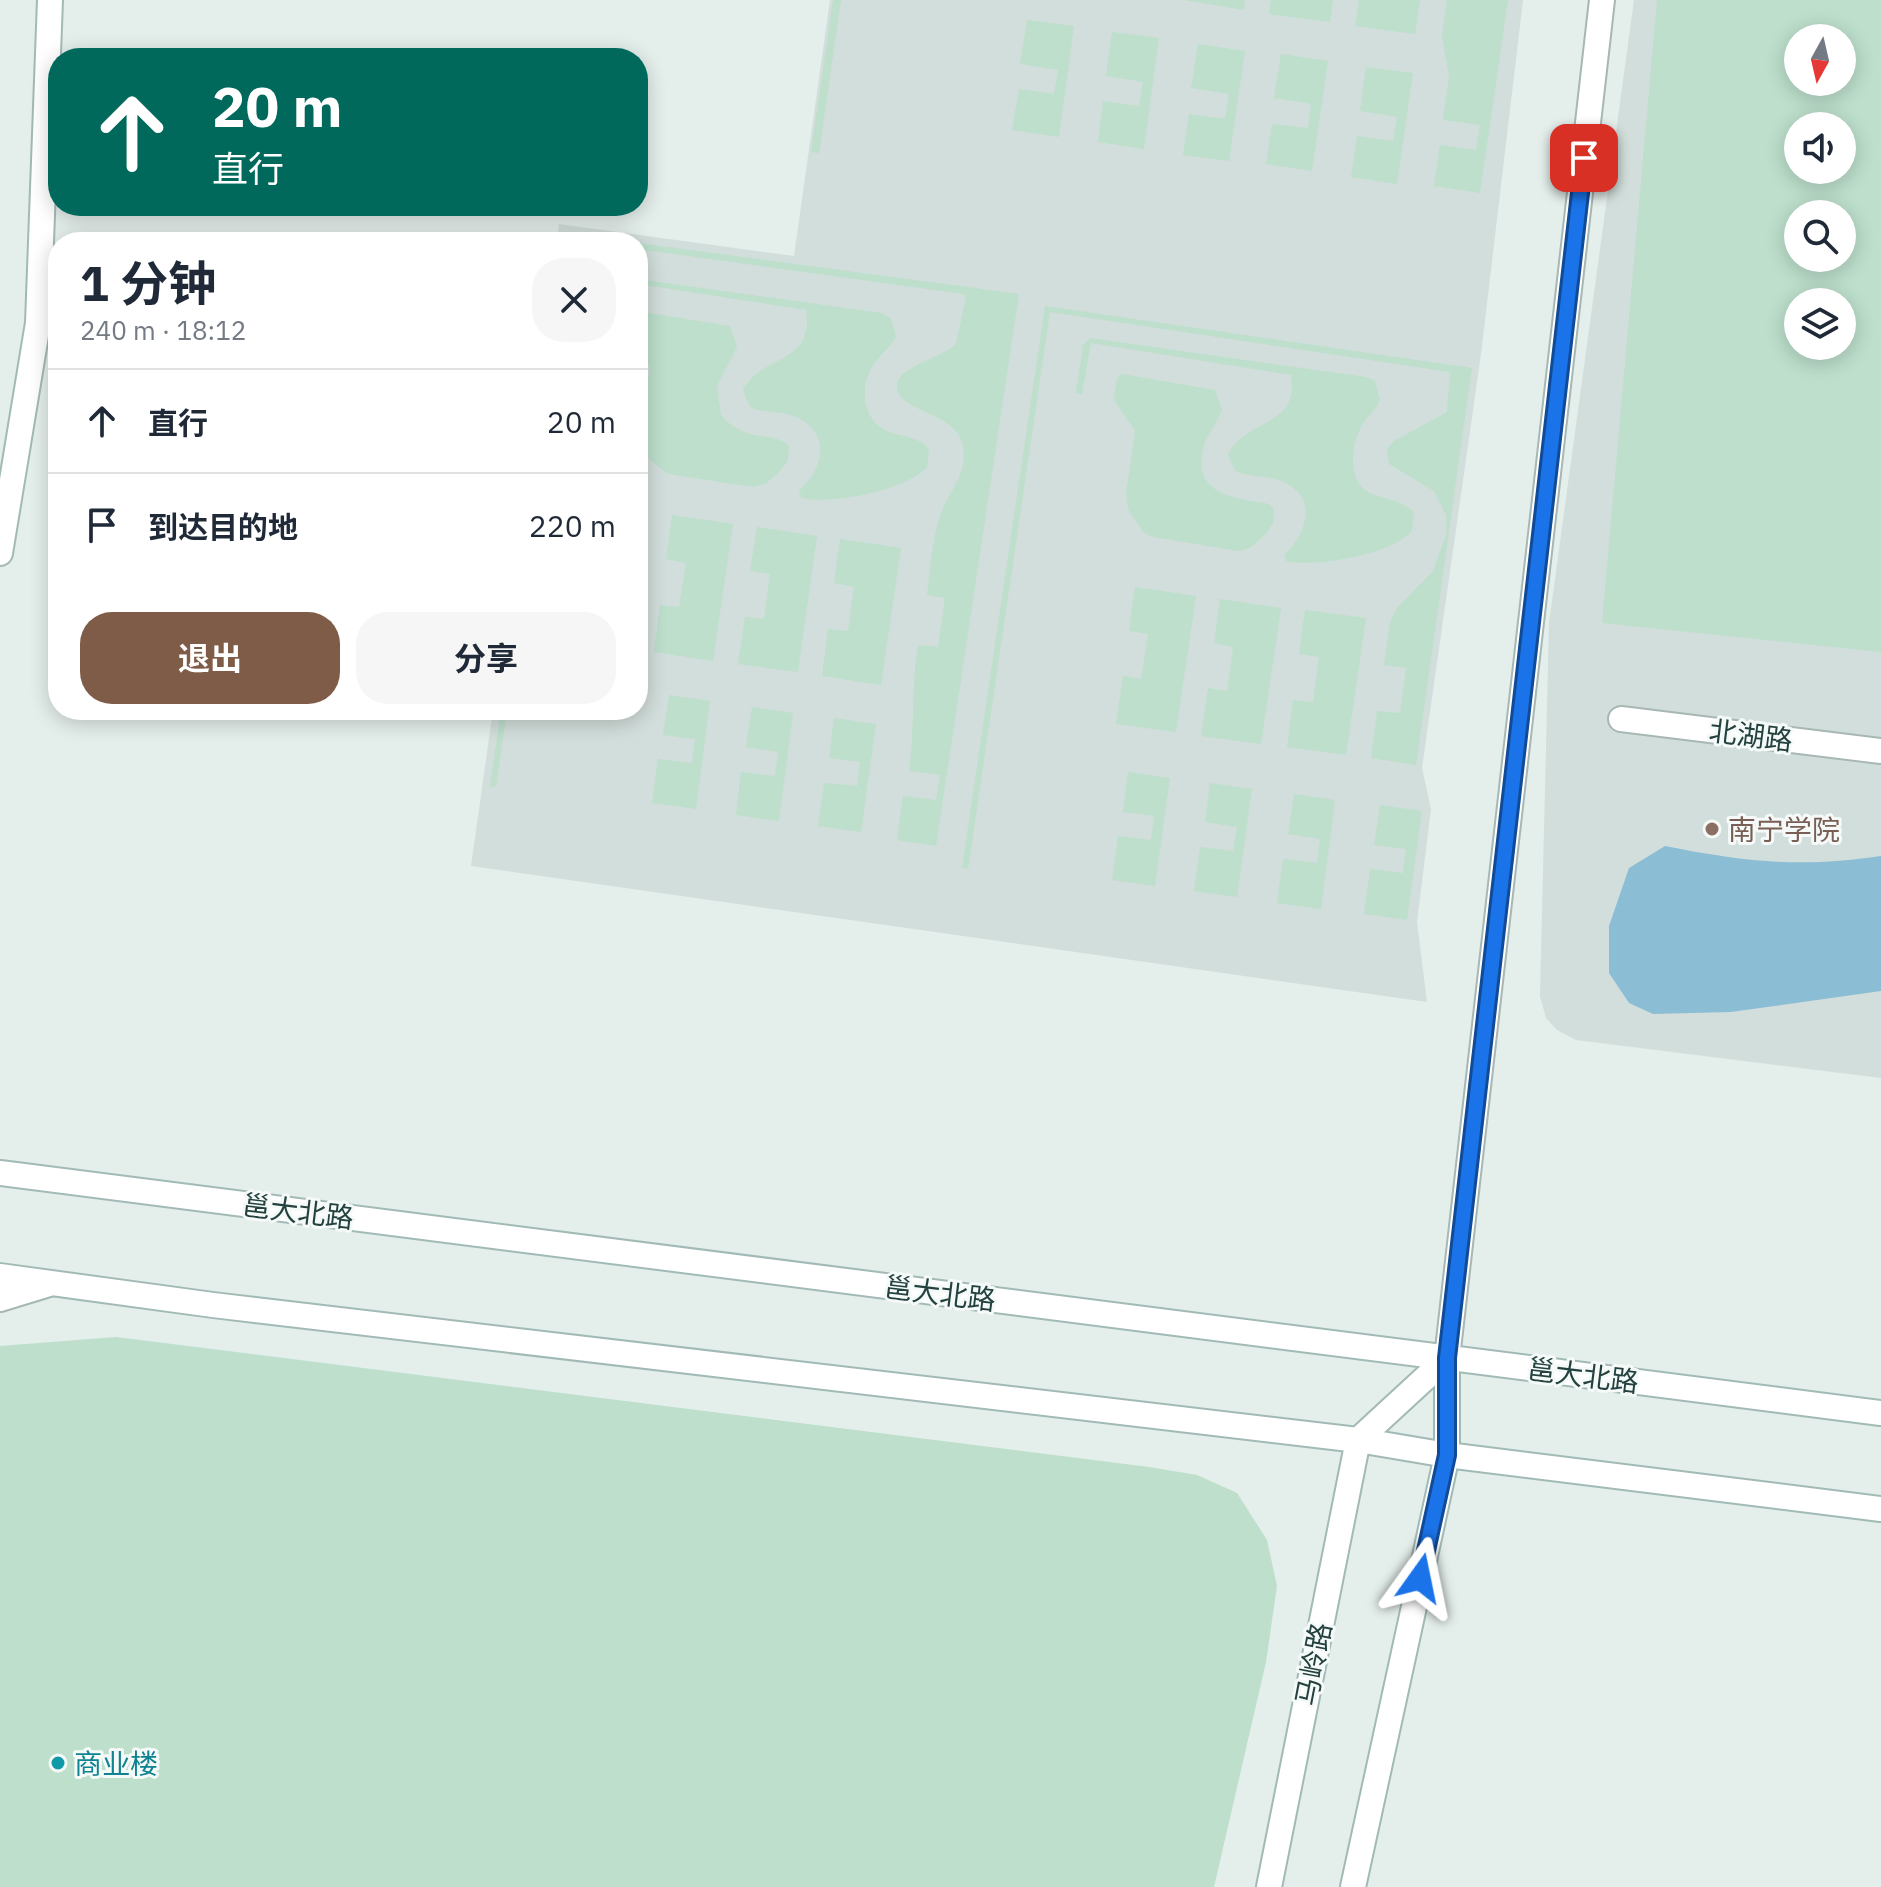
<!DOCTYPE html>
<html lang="zh">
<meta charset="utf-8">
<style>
:root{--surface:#fff;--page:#f6f6f7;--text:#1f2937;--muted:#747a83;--line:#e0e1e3;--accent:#7f5c47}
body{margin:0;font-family:"IBM Plex Sans","Noto Sans SC",sans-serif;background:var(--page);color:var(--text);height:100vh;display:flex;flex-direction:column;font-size:30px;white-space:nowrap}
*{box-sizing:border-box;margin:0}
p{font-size:26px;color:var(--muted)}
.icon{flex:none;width:44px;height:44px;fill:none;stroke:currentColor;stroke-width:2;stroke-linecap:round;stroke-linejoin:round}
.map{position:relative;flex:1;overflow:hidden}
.details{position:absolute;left:48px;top:232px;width:600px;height:488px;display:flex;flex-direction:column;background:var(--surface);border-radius:32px;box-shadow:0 4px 20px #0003}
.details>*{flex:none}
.guide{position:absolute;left:48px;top:48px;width:600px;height:168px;border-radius:32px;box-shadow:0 4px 20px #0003;background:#00695c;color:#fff;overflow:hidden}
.needle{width:52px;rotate:188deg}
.fabs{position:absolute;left:1784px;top:24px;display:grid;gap:16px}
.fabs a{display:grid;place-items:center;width:72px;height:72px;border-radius:50%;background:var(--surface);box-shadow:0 4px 20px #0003;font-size:40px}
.pin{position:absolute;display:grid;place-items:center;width:68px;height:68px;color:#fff;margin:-34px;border-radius:16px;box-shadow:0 4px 12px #0006}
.me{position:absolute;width:88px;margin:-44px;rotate:12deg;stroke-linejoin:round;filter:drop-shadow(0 0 6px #0008)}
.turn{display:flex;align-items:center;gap:28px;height:168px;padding:0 32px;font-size:36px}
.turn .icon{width:104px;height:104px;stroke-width:2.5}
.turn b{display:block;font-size:56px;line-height:68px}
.round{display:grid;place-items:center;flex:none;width:84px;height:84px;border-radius:32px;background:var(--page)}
.summary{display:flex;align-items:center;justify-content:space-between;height:136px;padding:0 32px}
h1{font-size:48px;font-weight:700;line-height:60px}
.action{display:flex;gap:16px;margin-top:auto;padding:16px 32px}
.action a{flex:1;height:92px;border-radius:32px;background:var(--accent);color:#fff;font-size:32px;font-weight:700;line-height:92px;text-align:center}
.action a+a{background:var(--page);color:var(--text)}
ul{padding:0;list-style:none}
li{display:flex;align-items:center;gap:24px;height:104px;padding:0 32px;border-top:2px solid var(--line)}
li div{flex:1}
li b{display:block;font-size:30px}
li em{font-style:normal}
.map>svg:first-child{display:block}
.built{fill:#d2dedb;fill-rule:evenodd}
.green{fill:#bddfcc;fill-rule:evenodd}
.water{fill:#8bbdd4}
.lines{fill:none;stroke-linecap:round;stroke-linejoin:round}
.street-casing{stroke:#a6b7b4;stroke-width:28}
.secondary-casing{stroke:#a2bab6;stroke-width:28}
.street{stroke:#fff;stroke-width:24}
.secondary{stroke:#fff;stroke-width:24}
.route-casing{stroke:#114b97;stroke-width:20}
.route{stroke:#1a73e8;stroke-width:14}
.education-dot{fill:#8d6e63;stroke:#f5faf9;stroke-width:3}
.culture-dot{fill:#0f9aa8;stroke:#f5faf9;stroke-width:3}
.labels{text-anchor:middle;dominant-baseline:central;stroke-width:6;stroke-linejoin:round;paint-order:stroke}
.street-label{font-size:28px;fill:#23413e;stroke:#f5faf9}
.education-label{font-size:28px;fill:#785e54;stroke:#f5faf9;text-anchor:start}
.culture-label{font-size:28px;fill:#0d838f;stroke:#f5faf9;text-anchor:start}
</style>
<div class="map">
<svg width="1881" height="1887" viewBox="0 0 1881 1887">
<rect width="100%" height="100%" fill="#e4eeeb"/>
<g class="built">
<polygon points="830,0 1523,0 1481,354 1422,768 1431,809 1417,922 1427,1002 471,866 493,710 638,710 638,242 557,242 559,224 794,256"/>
<path d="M 1634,0 L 1881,0 L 1881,1078 L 1576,1040 L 1557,1030 L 1546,1018 L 1540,996 L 1549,623 ZM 1798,38 L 1842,38 L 1842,82 L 1798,82 ZM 1798,126 L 1842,126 L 1842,170 L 1798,170 ZM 1798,214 L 1842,214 L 1842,258 L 1798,258 ZM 1798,302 L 1842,302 L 1842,346 L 1798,346 Z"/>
</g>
<g class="green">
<polygon points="833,0 841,0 819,153 811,152"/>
<polygon points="1184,0 1245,0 1244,10"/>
<polygon points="1271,0 1333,0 1330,22 1269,14"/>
<polygon points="1359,0 1420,0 1415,34 1355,26"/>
<polygon points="1447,0 1508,0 1480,193 1434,186 1440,145 1476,150 1480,125 1443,120 1449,76 1442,36"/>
<path d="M 1657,0 L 1881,0 L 1881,652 L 1602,623 ZM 1842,38 L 1842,82 L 1798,82 L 1798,38 ZM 1842,126 L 1842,170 L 1798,170 L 1798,126 ZM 1842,214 L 1842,258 L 1798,258 L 1798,214 ZM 1842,302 L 1842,346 L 1798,346 L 1798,302 Z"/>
<polygon points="1027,20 1074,26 1059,137 1012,130 1019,89 1054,94 1058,70 1020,64"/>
<polygon points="1112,32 1159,38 1144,149 1098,142 1103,101 1139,106 1143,82 1106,76"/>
<polygon points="1198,44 1245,51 1229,161 1183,155 1189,114 1225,119 1229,94 1191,88"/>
<polygon points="1281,54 1328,61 1312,171 1266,164 1272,124 1308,128 1311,104 1274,98"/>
<polygon points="1366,67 1413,73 1397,184 1351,177 1357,136 1393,141 1397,117 1360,111"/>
<polygon points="565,233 633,242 563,242"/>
<path d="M 638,243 L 1019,294 L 936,846 L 897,840 L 903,796 L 936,800 L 940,775 L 909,771 C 915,728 911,687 918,645 L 938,647 L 945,598 L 927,595 C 930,571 932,546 938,522 C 945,493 976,469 959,436 C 947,412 893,409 897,384 C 899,367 943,357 956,344 L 966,297 L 963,294 L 638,249 Z"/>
<path d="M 638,279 L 881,313 L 891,318 L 896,337 C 889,348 879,356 872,367 C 859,389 863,422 889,432 C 904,437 919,437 929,449 L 927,467 C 907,490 831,505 801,498 L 799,491 C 827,465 832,427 787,414 C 775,411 762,413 750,407 L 743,390 C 761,354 815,365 806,310 L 638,284 Z"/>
<polygon points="1045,306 1472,368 1416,765 1371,758 1377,711 1400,713 1406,668 1384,665 1390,622 1397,608 1433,571 1447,532 1446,515 1434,491 1389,464 1387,449 1394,441 1447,412 1450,372 1050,312 968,869 962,868"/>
<path d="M 638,311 L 730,326 L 737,347 L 717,386 L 721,415 C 748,446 772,429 789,446 L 788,460 L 781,470 L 765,484 L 753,487 L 668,474 L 650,460 L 643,445 L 641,432 L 650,367 L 638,350 Z"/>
<path d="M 1090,338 L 1366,377 L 1375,381 L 1380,400 C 1376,411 1367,416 1362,425 C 1350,447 1346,486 1375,495 C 1389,500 1404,501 1414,513 L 1412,531 C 1392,554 1316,568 1286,561 L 1284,555 C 1306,535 1319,499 1284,482 C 1269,475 1251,478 1235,471 L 1228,455 C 1245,418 1300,428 1291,375 L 1091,343 L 1082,394 L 1076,393 L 1083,345 Z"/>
<path d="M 1122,374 L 1215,390 L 1222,410 C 1217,424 1206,435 1203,449 C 1192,496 1238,498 1269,504 L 1274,509 L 1273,523 L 1266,534 L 1250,548 L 1238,551 L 1153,537 L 1143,532 L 1128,509 L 1126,495 L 1135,431 L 1114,400 L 1117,378 Z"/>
<polygon points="672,515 733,524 713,661 654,652 660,605 679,607 686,563 666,559"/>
<polygon points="757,527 817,536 798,672 738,664 745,617 764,619 770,574 750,571"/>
<polygon points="840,539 901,548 881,685 822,676 828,629 848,631 854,587 834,583"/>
<polygon points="1135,587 1196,596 1176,732 1116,724 1123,676 1141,679 1148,634 1129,631"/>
<polygon points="1220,599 1281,608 1261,744 1201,736 1208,688 1227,691 1233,647 1214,643"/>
<polygon points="1305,610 1366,618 1346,755 1287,747 1293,700 1313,702 1319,657 1299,654"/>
<polygon points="669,695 710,701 696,809 652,803 658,759 692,763 695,739 663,735"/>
<polygon points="752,707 793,713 779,821 736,815 741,772 775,776 778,752 746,747"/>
<polygon points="501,710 507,710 496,787 490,786"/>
<polygon points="834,718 876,724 861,832 818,826 824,783 857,786 860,762 829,758"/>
<polygon points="1128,772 1170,778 1155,886 1112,880 1118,836 1151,840 1154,816 1123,812"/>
<polygon points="1210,783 1252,789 1237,897 1194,891 1200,847 1233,851 1237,827 1205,822"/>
<polygon points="1294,794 1335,800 1321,909 1277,903 1283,859 1317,863 1320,839 1288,834"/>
<polygon points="1380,805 1422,811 1407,920 1364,914 1370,869 1403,873 1406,849 1374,845"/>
<polygon points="116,1337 1149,1467 1197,1475 1237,1493 1267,1540 1277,1586 1266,1662 1214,1887 0,1887 0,1346"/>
</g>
<path class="water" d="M 1665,846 C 1745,862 1800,868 1881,856 L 1881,991 L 1731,1012 L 1653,1014 L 1629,1003 L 1609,973 L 1609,926 L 1629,868 Z"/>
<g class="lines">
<g class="street-casing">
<g id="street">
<polyline points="1621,719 1881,751"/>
<polyline points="0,1299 49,1284"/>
<polyline points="1447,1358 1602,0"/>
</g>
</g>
<g class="secondary-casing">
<g id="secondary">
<polyline points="0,553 38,323 50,0"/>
<polyline points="0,1173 1881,1413"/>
<polyline points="0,1276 213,1305 1358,1440 1447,1455 1881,1509"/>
<polyline points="1358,1440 1447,1358"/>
<polyline points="1269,1887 1358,1440"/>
<polyline points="1353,1887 1447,1455 1447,1358"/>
</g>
</g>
<use href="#street" class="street"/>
<use href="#secondary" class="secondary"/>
</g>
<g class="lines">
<g class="route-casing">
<polyline id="route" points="1420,1578 1447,1455 1447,1358 1584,158"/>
</g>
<use href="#route" class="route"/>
</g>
<circle class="education-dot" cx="1712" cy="829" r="8"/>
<circle class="culture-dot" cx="58" cy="1763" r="8"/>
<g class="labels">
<g class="street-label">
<text transform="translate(1751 735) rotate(7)">北湖路</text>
<text transform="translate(298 1211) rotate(7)">邕大北路</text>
<text transform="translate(940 1293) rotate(7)">邕大北路</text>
<text transform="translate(1583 1375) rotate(7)">邕大北路</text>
<text transform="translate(1313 1664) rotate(-79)">马岭路</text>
</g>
<g class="education-label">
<text x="1728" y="829">南宁学院</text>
</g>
<g class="culture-label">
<text x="74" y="1763">商业楼</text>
</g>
</g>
</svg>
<div class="fabs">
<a><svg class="needle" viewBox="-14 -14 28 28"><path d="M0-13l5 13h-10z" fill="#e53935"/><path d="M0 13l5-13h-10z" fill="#747a83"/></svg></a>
<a><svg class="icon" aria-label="sound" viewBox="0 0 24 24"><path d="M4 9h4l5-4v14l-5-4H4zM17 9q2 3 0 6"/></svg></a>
<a><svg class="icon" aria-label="search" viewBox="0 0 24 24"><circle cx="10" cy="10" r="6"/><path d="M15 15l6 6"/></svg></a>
<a><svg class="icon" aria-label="layers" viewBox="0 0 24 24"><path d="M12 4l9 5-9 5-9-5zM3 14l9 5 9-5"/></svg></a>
</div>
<div class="pin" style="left:1584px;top:158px;background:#d93025"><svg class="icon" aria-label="arrive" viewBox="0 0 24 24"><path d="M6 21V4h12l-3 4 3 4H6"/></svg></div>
<svg class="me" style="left:1420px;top:1578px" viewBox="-20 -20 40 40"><path d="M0-17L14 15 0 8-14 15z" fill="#1a73e8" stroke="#fff" stroke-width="4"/></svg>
<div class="guide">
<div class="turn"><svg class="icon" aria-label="ahead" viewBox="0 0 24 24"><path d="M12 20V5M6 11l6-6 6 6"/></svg><div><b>20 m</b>直行</div></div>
</div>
<section class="details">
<div class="summary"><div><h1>1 分钟</h1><p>240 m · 18:12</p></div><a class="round"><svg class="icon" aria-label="close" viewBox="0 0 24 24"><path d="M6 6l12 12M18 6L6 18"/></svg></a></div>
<ul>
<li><svg class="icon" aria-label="ahead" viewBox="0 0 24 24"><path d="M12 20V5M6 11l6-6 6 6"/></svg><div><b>直行</b></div><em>20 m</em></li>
<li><svg class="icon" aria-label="arrive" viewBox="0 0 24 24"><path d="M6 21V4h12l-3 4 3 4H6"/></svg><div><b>到达目的地</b></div><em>220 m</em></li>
</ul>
<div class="action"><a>退出</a><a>分享</a></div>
</section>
</div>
